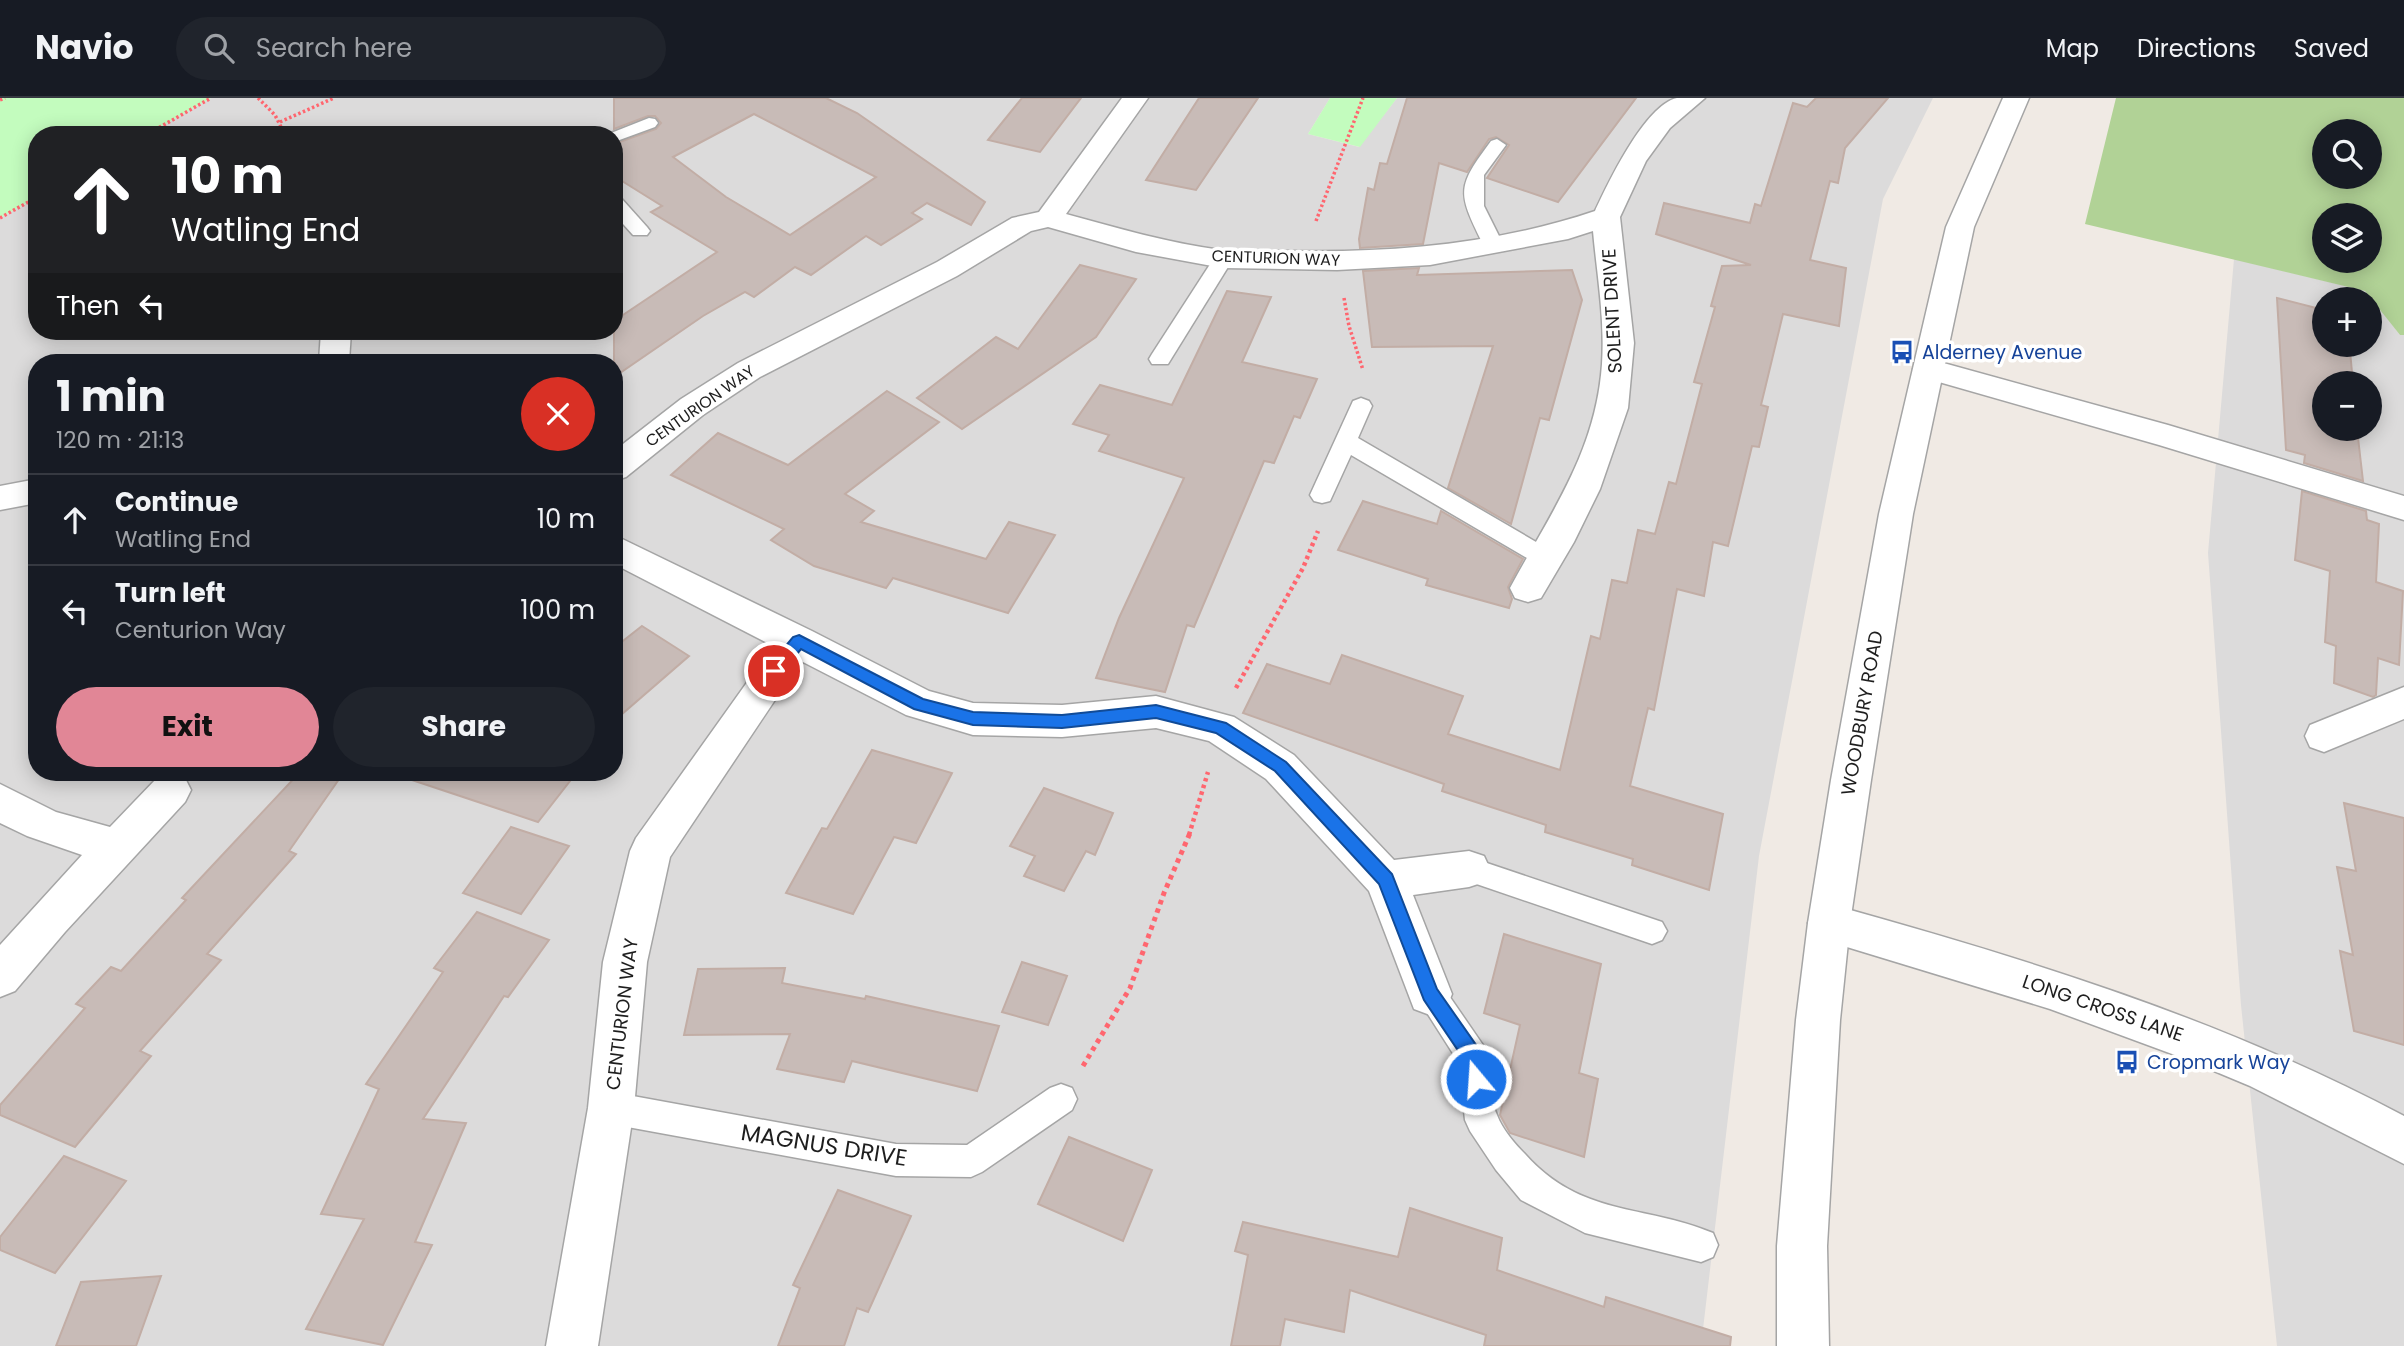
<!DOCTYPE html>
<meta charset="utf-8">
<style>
:root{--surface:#171b24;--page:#20242c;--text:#f1f3f6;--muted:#9ea1a6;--line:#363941;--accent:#e18696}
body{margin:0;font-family:Poppins,sans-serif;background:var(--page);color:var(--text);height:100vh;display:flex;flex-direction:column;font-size:26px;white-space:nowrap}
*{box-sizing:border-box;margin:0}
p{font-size:23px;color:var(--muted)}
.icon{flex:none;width:38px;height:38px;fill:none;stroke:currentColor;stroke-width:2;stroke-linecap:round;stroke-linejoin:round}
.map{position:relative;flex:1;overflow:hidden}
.details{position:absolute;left:28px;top:256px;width:595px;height:427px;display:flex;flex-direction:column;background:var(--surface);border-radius:28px;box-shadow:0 4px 18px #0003}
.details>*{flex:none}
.top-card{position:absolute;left:28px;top:28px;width:595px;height:214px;border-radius:28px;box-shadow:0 4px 18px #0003;background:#202124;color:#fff;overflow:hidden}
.fabs{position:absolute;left:2312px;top:21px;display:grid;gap:14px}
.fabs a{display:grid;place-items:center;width:70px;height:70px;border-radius:50%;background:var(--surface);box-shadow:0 4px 18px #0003;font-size:35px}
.pin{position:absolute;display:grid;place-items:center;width:60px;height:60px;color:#fff;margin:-30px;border:4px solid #fff;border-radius:50%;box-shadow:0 2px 7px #0007}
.me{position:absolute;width:77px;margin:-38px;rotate:342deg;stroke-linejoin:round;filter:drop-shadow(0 0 5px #0008)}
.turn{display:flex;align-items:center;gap:24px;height:147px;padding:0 28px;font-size:32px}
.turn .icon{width:91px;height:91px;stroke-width:2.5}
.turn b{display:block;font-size:49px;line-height:60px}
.then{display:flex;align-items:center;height:66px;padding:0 28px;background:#0003;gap:14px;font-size:26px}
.round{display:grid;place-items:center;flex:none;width:74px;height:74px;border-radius:37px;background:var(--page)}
.headline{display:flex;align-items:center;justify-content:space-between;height:119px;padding:0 28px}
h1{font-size:42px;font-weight:700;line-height:52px}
.cta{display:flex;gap:14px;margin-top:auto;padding:14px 28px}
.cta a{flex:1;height:80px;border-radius:42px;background:var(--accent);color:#111;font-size:28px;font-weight:700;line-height:80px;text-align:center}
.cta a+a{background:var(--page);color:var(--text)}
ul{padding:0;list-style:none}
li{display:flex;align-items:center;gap:21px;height:91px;padding:0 28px;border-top:2px solid var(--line)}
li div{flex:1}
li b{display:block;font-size:26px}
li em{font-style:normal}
header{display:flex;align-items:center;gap:42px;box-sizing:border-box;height:98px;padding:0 35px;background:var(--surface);border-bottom:2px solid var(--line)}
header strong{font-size:33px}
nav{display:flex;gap:38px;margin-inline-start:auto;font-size:24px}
.search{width:490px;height:63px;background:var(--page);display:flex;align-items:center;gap:18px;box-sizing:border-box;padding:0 24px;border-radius:38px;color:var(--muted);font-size:26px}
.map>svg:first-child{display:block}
.residential{fill:#dcdbdb;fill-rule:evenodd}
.forest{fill:#b1d296;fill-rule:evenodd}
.park{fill:#c3fcbe}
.building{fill:#c8bbb7;stroke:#c2ada5;stroke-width:2;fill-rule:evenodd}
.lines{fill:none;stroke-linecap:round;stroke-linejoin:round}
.service-casing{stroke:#a5a5a5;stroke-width:3}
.minor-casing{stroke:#a5a5a5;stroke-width:3}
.tertiary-casing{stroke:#a5a5a5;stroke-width:3}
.path-far2{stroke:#ff666f;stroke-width:3.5;stroke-dasharray:2.5 2.5;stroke-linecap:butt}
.path-far1{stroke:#ff666f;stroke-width:4.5;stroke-dasharray:3.5 3.5;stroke-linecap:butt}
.path{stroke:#ff666f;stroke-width:5;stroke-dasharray:4.5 4.5;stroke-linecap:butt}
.service{fill:#fff;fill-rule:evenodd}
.minor{fill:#fff;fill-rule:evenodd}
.tertiary{fill:#fff;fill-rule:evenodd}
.route{fill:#1a73e8;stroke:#114b97;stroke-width:2}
.labels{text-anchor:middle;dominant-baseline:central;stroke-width:7;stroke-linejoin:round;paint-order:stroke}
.far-street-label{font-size:16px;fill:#1e1e1e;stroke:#fff}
.street-label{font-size:19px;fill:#1e1e1e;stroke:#fff}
.transit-label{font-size:19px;fill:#164399;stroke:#fff;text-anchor:start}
.near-street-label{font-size:23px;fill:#1e1e1e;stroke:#fff}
</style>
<header>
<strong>Navio</strong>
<div class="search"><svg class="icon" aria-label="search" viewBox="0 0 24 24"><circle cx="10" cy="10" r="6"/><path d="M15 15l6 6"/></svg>Search here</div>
<nav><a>Map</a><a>Directions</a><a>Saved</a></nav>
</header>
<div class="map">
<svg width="2404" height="1248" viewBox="0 0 2404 1248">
<rect width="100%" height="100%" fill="#f0eae4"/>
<g class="residential">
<path d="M 211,0 L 1330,0 L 1308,36 L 1359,49 L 1397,0 L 1933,0 L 1883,101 L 1759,758 L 1701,1248 L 0,1248 L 0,120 L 37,99 L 37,233 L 614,233 L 614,37 L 146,37 ZM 37,264 L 614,264 L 614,674 L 37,674 Z"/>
<path d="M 2234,161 L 2366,193 L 2400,237 L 2404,237 L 2404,1248 L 2277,1248 L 2241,907 L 2208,455 ZM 2324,201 L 2370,201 L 2370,247 L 2324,247 ZM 2324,285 L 2370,285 L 2370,331 L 2324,331 Z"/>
</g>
<path class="forest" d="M 2116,0 L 2404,0 L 2404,237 L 2400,237 L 2365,193 L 2085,126 ZM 2324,33 L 2370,33 L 2370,79 L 2324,79 ZM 2324,117 L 2370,117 L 2370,163 L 2324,163 Z"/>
<g class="park">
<polygon points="0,0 211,0 146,37 37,37 37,99 0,120"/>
<polygon points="1330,0 1397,0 1360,49 1308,36"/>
</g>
<g class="building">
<path d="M 614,0 L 826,0 L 857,15 L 985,104 L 971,127 L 927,105 L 912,115 L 922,121 L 881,147 L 866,138 L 811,177 L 795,169 L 754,199 L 745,194 L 703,218 L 614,279 L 614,223 L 717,154 L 651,114 L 662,108 L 614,78 L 614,46 L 656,31 L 661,25 L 655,18 L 648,18 L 614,31 ZM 754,16 L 876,79 L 790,137 L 726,99 L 673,59 Z"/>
<polygon points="1022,0 1081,0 1040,54 988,42"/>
<polygon points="1199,0 1258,0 1196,92 1146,82"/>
<polygon points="1407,0 1636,0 1558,104 1487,80 1509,47 1496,39 1489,41 1467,74 1439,65 1423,146 1360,150 1359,141 1368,90 1374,92 1380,65 1387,66"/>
<polygon points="1816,0 1888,0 1845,50 1838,85 1830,83 1810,162 1846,170 1839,228 1783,216 1761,307 1768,309 1759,349 1752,348 1728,448 1713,444 1704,498 1677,491 1654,612 1648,610 1630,688 1723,716 1709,792 1632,767 1633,761 1545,734 1546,727 1442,693 1444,686 1243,615 1267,566 1330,586 1342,557 1463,598 1448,636 1560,672 1591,538 1600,541 1612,482 1627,485 1638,432 1655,436 1669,384 1676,386 1702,286 1694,284 1715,209 1711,208 1722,168 1751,167 1656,136 1664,105 1750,125 1755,106 1761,108 1793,5 1807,9"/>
<polygon points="1080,167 1136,181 1096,239 962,331 917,300 996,239 1018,251"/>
<polygon points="1419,170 1417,177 1572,172 1582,202 1549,322 1540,320 1511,426 1448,390 1493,248 1372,249 1363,173"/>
<polygon points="1227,193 1271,199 1242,264 1317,281 1300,320 1294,318 1274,365 1264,363 1194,529 1187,527 1165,594 1096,580 1119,520 1184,380 1099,353 1109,337 1073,326 1100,287 1172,307"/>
<polygon points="2277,200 2324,212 2324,248 2350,253 2353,285 2324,285 2324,331 2357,331 2363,383 2304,365 2305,357 2286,352"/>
<polygon points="887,293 939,324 845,396 874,413 861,424 986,461 1009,424 1055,437 1008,515 893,480 886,490 814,468 771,442 784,431 671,377 718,335 788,367"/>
<polygon points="2302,393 2366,413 2367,422 2379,426 2376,484 2403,493 2399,567 2378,560 2376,597 2373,599 2334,585 2336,548 2325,544 2330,473 2295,462"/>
<polygon points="1363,403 1437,426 1441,413 1523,461 1508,489 1512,501 1509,510 1426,487 1428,481 1338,452"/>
<polygon points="642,528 689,558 614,623 614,550"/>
<polygon points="872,652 952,675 916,745 894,739 853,816 786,795 822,730 827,731"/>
<polygon points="300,674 344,674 289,753 296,756 207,856 221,862 140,953 151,958 75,1049 0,1017 0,1007 85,910 76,906 111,869 121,873 186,802 182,800"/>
<polygon points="413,674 577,674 538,724 412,682"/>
<polygon points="1044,690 1113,715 1095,757 1086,753 1064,793 1024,778 1035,758 1010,748"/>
<polygon points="2344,705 2404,720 2404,947 2354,933 2340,853 2353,857 2337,769 2356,773"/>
<polygon points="511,729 569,748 521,816 463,795"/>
<polygon points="477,814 549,842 508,899 504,898 423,1021 466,1025 415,1144 432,1147 383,1247 306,1231 364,1121 321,1116 379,991 366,986 443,874 434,870"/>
<polygon points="1504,836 1601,866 1579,975 1598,981 1584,1059 1510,1035 1500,1017 1520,927 1484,915"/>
<polygon points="1022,864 1067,878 1048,927 1002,914"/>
<polygon points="785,870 782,885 865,901 866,898 999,928 977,993 852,963 844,984 777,971 790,936 684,937 698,871"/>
<polygon points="1069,1039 1152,1072 1123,1143 1038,1106"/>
<polygon points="64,1058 126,1083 55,1175 0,1152 0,1139"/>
<polygon points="838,1092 911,1118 868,1214 857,1210 844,1248 778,1248 800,1190 793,1187"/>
<polygon points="1410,1110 1502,1140 1497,1172 1604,1209 1606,1199 1731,1239 1730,1248 1484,1248 1486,1237 1350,1192 1344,1234 1285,1221 1280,1248 1231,1248 1248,1157 1235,1153 1243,1124 1398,1159"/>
<polygon points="161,1178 136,1248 56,1248 81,1184"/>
</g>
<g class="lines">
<g class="service-casing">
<g id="service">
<polygon points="649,20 655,21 658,25 655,29 614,44 614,37 606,37"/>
<path d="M 1497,41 L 1506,47 L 1484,77 L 1484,108 L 1502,144 L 1499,148 L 1485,148 L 1482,144 C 1457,93 1457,89 1491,43 Z"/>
<polygon points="614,98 621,100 647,129 650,133 647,137 633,137 614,116"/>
<polygon points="1223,155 1230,157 1233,161 1168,266 1152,266 1149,261 1152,256 1216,157"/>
<polygon points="1361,300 1369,303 1372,308 1358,340 1555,455 1559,461 1555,467 1547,470 1539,467 1351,357 1330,403 1322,405 1314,403 1310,397 1353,303"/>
<polygon points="1469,759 1662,824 1667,833 1662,842 1652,846 1459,780 1455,771 1459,762"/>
<path d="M 1430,882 L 1441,886 L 1485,950 C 1494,971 1488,997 1497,1017 C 1502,1031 1515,1046 1525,1056 C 1581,1119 1643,1106 1713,1135 L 1718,1147 L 1713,1159 L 1701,1164 L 1585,1135 L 1521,1102 L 1496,1072 L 1470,1033 L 1465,1022 L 1459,965 L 1415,896 L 1419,886 Z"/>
<polygon points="1061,986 1072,990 1077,1001 1072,1012 982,1074 971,1079 896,1078 611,1026 600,1021 595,1010 600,999 611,994 896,1046 967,1047 1050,990"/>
</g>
</g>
<g class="minor-casing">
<g id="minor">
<path d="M 1122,0 L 1148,0 L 1066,116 C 1117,130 1169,145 1221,152 C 1244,154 1268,153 1290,153 C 1392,155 1498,146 1595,113 C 1608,85 1645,7 1677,0 C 1686,0 1697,0 1705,0 L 1670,30 L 1646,63 L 1620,119 L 1634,245 L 1628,310 L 1600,391 L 1574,444 L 1541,500 L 1528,504 L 1515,500 L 1510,490 C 1550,416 1596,354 1602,266 C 1605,221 1597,177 1593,133 L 1568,141 L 1430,167 L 1337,172 L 1223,170 L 1136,154 L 1048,129 L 1031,133 L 957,178 L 760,279 L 703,317 L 626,379 L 614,383 L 614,353 L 681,301 L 738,265 L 937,164 L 1012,120 L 1039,114 Z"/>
<polygon points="321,233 351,233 349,264 319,264"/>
<polygon points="1929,261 2168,327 2404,398 2404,422 2159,347 1918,278 1913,271 1918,264"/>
<polygon points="37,381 37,405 0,412 0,388"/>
<polygon points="614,437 812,533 929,593 973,605 1062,607 1156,598 1234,619 1294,657 1394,762 1469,753 1484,758 1490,771 1484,784 1469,789 1413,797 1452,896 1446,911 1430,917 1414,911 1369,793 1266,681 1209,643 1156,630 1062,639 973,637 906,617 803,564 787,584 670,759 647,864 634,1010 598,1248 546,1248 588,1010 603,864 630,753 636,740 773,548 614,466"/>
<polygon points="2404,589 2404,621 2324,654 2310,649 2305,638 2310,627"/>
<polygon points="171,675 185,680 191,692 185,704 65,834 15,893 0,899 0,847 82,757 27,738 0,725 0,686 56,714 110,729 157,680"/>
<path d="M 1829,806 C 2027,861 2222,921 2404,1018 L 2404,1066 L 2250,988 L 2183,960 L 2050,911 L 1814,839 L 1808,825 L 1814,811 Z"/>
</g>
</g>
<g class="tertiary-casing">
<polygon id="tertiary" points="2003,0 2029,0 1974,129 1913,416 1871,682 1850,825 1840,922 1827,1148 1829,1248 1777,1248 1777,1148 1796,922 1808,825 1831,682 1879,416 1946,129"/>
</g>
<g class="path-far2">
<polyline points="258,0 275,17 285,37"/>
<polyline points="0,2 5,0"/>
<polyline points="280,24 334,0"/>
<polyline points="146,37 211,0"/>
<polyline points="0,120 37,99"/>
<polyline points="1316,123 1363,0"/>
<polyline points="1344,200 1349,228 1363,272"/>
</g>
<g class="path-far1">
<polyline points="1236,590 1303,470 1318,433"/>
<polyline points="1189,737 1208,674"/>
</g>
<polyline class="path" points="1083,968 1130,890 1164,795 1190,735"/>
<use href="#service" class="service"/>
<use href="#minor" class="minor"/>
<use href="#tertiary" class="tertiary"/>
</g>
<polygon class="route" points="799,537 923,601 973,614 1062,617 1156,607 1226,625 1286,664 1392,776 1437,891 1481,954 1486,981 1483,987 1476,990 1470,987 1465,963 1424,902 1379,786 1275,673 1216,635 1156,620 1062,630 973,627 914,611 801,551 780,577 769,577 766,573 769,568 793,539"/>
<defs>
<g id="bus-bare" transform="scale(1.89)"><path d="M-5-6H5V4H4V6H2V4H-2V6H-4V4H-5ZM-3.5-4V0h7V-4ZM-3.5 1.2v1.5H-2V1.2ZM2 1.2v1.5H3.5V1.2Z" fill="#1a4fb4" stroke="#fff" stroke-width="2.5" paint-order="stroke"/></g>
</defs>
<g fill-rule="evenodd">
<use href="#bus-bare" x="1902" y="254"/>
<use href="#bus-bare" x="2127" y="964"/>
</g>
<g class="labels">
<g class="far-street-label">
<text transform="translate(1276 160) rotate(2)">CENTURION WAY</text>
<text transform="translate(700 308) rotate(-35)">CENTURION WAY</text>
</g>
<g class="street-label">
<text transform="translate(1612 213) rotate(-93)">SOLENT DRIVE</text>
<text transform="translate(1862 615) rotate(-80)">WOODBURY ROAD</text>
<text transform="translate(2103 910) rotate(19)">LONG CROSS LANE</text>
<text transform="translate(622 916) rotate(-83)">CENTURION WAY</text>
</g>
<g class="transit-label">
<text x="1922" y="254">Alderney Avenue</text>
<text x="2147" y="964">Cropmark Way</text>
</g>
<g class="near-street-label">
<text transform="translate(824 1047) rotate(9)">MAGNUS DRIVE</text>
</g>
</g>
</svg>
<div class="fabs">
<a><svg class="icon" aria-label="search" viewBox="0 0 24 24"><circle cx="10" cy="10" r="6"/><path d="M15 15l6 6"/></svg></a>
<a><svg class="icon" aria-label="layers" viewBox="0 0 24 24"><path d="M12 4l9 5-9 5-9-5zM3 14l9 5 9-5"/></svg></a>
<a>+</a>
<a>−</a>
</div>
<div class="pin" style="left:774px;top:573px;background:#d93025"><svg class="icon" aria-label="arrive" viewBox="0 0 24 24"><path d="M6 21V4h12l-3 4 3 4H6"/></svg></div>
<svg class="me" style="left:1476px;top:981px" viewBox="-20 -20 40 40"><circle r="17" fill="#1a73e8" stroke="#fff" stroke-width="3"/><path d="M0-11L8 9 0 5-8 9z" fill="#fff"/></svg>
<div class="top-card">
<div class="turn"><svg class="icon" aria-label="ahead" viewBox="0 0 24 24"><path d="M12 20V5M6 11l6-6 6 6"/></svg><div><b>10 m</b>Watling End</div></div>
<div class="then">Then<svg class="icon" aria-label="left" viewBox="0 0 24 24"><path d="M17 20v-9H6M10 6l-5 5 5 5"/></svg></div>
</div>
<section class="details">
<div class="headline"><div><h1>1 min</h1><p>120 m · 21:13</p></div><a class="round" style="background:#d93025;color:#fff"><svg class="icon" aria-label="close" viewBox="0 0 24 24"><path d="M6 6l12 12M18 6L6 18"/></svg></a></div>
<ul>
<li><svg class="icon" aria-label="ahead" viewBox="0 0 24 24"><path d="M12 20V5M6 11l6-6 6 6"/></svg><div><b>Continue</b><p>Watling End</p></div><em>10 m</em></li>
<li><svg class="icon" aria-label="left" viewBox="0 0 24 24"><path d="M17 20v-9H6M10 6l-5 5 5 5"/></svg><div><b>Turn left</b><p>Centurion Way</p></div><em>100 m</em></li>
</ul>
<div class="cta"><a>Exit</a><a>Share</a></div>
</section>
</div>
